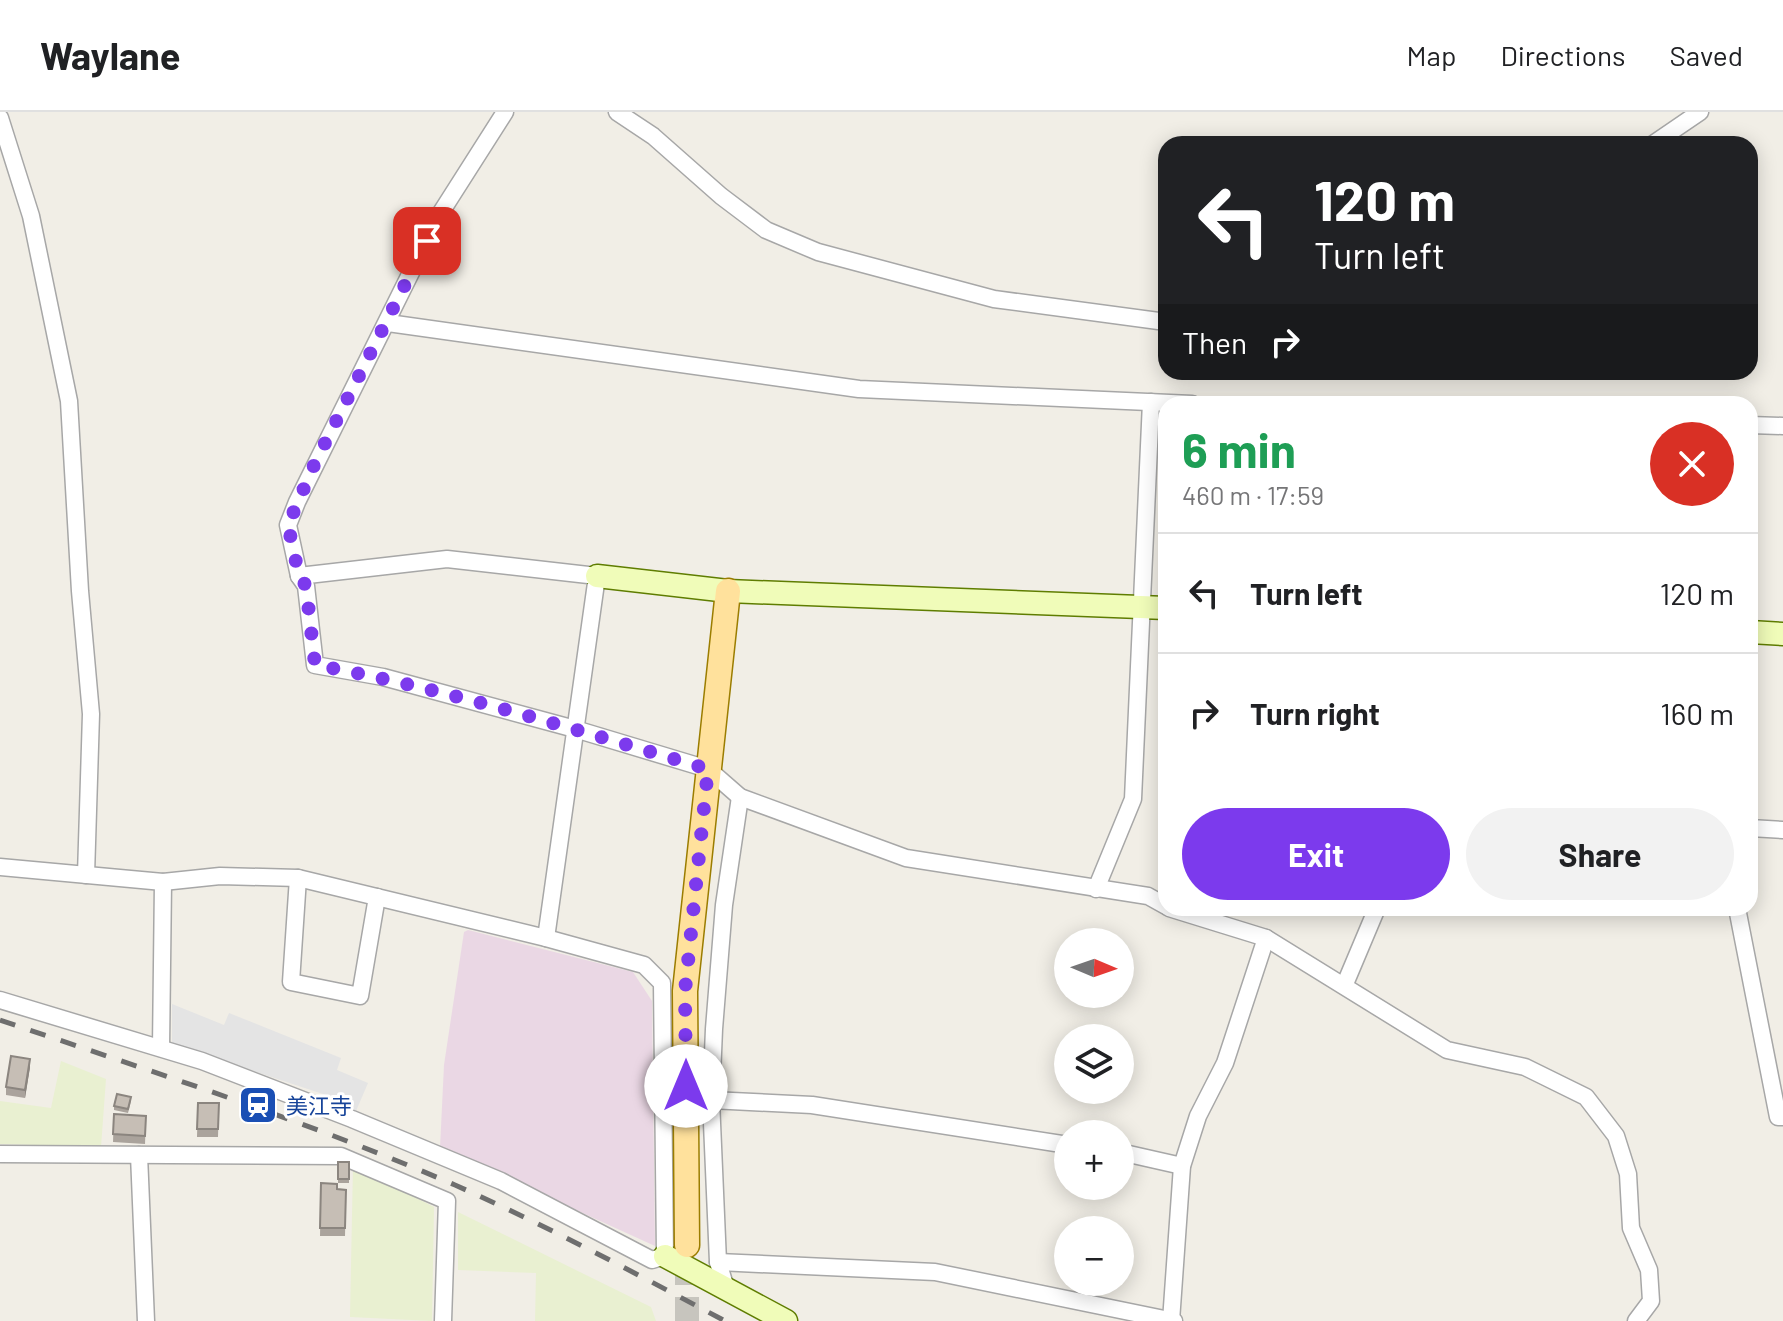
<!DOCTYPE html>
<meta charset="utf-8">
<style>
:root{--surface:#fff;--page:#f2f2f2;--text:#202124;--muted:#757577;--line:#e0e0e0;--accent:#7c3aed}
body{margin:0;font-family:Barlow,"Noto Sans JP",sans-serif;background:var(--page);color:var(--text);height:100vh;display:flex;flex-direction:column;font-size:30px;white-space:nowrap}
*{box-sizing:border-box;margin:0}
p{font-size:26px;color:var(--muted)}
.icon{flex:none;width:44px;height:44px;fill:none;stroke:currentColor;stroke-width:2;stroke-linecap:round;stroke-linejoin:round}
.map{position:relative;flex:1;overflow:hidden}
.details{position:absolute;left:1158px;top:284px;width:600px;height:520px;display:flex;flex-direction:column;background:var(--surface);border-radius:24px;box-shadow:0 4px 20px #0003}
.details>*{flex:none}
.top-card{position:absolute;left:1158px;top:24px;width:600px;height:244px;border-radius:24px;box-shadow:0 4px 20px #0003;background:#202124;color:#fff;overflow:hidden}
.needle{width:52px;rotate:92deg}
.fabs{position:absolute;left:1054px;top:816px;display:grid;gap:16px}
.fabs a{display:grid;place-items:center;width:80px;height:80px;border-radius:50%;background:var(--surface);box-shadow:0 4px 20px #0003;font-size:40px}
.pin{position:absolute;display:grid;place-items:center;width:68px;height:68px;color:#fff;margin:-34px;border-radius:16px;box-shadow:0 4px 12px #0006}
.me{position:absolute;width:88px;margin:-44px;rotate:0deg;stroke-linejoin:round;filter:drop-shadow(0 0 6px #0008)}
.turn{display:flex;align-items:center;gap:28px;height:168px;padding:0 24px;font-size:36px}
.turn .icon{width:104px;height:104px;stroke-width:2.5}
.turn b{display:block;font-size:56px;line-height:68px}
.then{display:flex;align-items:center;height:76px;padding:0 24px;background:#0003;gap:16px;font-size:30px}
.round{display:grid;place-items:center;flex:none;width:84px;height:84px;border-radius:42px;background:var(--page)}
.headline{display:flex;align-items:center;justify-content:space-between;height:136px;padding:0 24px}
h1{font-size:48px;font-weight:700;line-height:60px;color:#1e9e55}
.cta{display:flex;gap:16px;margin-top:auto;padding:16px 24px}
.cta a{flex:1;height:92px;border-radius:48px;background:var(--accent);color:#fff;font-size:32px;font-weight:700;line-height:92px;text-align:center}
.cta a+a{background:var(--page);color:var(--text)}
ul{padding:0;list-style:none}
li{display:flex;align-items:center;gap:24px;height:120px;padding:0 24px;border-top:2px solid var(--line)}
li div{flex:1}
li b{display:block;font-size:30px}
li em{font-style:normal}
header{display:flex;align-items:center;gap:48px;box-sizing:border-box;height:112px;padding:0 40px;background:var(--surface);border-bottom:2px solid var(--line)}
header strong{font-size:38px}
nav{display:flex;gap:44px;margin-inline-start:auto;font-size:28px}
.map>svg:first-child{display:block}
.industrial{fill:#ead7e4}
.farmland{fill:#e9f0d1}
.parking{fill:#e4e4e4}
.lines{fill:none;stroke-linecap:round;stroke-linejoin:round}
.primary-tunnel{stroke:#c7c5be;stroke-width:24;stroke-dasharray:24 12;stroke-linecap:butt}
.street-casing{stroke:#a7a7a7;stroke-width:19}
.secondary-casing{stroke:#5f7d01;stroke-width:25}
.primary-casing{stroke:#9b7d00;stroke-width:27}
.street{stroke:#fff;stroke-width:16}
.secondary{stroke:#f0fcb9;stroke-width:22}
.primary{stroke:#ffe19c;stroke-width:24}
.rail{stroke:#6e6e6e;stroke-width:5;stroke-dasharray:16 16;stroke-linecap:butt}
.wall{fill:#aaa39c}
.shaded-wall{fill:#8b857f}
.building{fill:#c6beb5;stroke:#8b857f;stroke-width:2}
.route{stroke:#7c3aed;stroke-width:14;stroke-dasharray:0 25.2}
.labels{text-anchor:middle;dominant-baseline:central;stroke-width:6;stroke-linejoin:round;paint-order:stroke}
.transit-label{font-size:22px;fill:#164399;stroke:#fff;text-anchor:start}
</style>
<header>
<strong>Waylane</strong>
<nav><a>Map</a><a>Directions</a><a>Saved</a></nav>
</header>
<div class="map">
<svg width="1783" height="1209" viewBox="0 0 1783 1209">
<rect width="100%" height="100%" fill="#f1eee6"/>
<polygon class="industrial" points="468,818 633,860 652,889 655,1134 440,1036 444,953 464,820"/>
<g class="farmland">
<polygon points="61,949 106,967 101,1035 0,1032 0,989 51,996"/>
<polygon points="353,1053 434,1095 432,1209 350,1205"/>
<polygon points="458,1100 651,1195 656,1209 535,1209 536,1161 458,1158"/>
</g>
<polygon class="parking" points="172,892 224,913 229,901 341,946 337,958 368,971 356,999 329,984 172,932"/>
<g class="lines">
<polyline class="primary-tunnel" points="687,1209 687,1135"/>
<g class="street-casing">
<g id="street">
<polyline points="505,0 440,102 297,390 288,413 299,464 306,474 315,553 383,565 575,617 708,657 740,685 906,746 1148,784 1166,794"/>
<polyline points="617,0 653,24 721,84 766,118 818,140 994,187 1166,210"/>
<polyline points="0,6 31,104 69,289 80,479 91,602 86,763"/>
<polyline points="1653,32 1700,0"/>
<polyline points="388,211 859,277 1192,292"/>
<polyline points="1750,313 1783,314"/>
<polyline points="299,464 447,447 597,464 546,826"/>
<polyline points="1750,716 1783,718"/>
<polyline points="0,755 163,770 220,764 298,766 546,826 644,853 662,871 665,1144 652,1148 501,1069 352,1007 202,949 0,888"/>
<polyline points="298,766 291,870 360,884 377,785"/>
<polyline points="1096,777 1133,687 1151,290"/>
<polyline points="1169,796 1266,826 1447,938 1525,955 1586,985 1616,1024 1628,1062 1631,1116 1649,1158 1651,1189 1636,1209"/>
<polyline points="1737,796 1778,1005 1783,1005"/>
<polyline points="1345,872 1377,796"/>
<polyline points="161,936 163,770"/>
<polyline points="711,988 812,993 1068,1033"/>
<polyline points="1120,1040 1182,1054"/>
<polyline points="0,1042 341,1044 447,1089 443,1209"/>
<polyline points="139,1043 146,1209"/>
<polyline points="718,1150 935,1160 1174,1209"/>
<polyline points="725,1173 718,1150 711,988 714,917 724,793 740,685"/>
<polyline points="1171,1209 1182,1054 1198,1004 1225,951 1266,826"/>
</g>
</g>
<g class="secondary-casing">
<g id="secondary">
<polyline points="597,464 728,479 1166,496"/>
<polyline points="1750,520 1783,522"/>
<polyline points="665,1144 786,1209"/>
</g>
</g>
<g class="primary-casing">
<polyline id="primary" points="687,1133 685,879 728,479"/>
</g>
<use href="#street" class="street"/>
<use href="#secondary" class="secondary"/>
<use href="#primary" class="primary"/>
<path class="rail" d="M 0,908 C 153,960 307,1009 455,1073 C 547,1114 637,1162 725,1209"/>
</g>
<g class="wall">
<polygon points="30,955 25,986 6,983 6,975"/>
<polygon points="131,989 128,1001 114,998 114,994"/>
<polygon points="198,991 219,991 218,1025 197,1025"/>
<polygon points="114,1002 146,1004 145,1032 113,1030"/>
<rect x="338" y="1050" width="11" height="21"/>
<polygon points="321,1071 337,1077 346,1078 345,1124 320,1124"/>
</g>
<polygon class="shaded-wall" points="30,947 30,955 25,986 25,978"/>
<g class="building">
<polygon points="11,944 30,947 25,978 6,975"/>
<polygon points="117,982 131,985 128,997 114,994"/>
<polygon points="198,991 219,991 218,1017 197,1017"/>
<polygon points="114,1002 146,1004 145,1024 113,1022"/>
<rect x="338" y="1050" width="11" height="17"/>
<polygon points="321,1071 337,1072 337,1077 346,1078 345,1116 320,1116"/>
</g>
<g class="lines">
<path class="route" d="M 427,129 L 315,351 L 288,413 L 299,464 L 306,474 L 315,553 C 448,577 579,619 708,657 L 685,879 L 686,974"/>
</g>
<defs>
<g id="station-square" transform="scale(2)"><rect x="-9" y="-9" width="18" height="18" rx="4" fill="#1a4fb4" stroke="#fff"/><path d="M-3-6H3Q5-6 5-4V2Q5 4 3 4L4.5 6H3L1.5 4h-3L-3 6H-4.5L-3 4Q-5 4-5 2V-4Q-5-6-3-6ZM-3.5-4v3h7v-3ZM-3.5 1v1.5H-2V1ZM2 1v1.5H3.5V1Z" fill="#fff"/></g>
</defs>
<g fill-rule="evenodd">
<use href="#station-square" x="258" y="993"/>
</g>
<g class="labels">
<g class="transit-label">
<text x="286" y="993">美江寺</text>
</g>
</g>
</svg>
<div class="fabs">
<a><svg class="needle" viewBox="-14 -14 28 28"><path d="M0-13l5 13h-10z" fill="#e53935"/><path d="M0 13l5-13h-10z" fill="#757577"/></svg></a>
<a><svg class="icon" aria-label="layers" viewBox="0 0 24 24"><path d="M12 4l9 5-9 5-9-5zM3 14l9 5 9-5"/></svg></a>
<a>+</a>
<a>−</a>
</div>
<div class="pin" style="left:427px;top:129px;background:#d93025"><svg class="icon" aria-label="arrive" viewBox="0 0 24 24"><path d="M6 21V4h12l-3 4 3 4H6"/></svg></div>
<svg class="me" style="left:686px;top:974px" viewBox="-20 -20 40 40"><circle r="19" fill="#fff"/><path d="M0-13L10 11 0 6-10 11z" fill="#7c3aed"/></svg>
<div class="top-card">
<div class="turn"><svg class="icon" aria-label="left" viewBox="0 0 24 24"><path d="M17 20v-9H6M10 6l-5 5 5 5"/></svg><div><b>120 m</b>Turn left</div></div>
<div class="then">Then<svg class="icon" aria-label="right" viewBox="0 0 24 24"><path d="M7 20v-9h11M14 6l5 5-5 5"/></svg></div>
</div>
<section class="details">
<div class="headline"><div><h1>6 min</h1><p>460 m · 17:59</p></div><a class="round" style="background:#d93025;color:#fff"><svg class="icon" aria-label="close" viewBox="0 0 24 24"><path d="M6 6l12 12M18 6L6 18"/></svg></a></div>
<ul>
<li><svg class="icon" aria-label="left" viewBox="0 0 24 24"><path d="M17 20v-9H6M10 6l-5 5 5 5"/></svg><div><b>Turn left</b></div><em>120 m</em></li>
<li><svg class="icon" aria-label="right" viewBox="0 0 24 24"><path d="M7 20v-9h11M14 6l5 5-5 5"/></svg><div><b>Turn right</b></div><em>160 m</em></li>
</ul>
<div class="cta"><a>Exit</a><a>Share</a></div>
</section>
</div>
